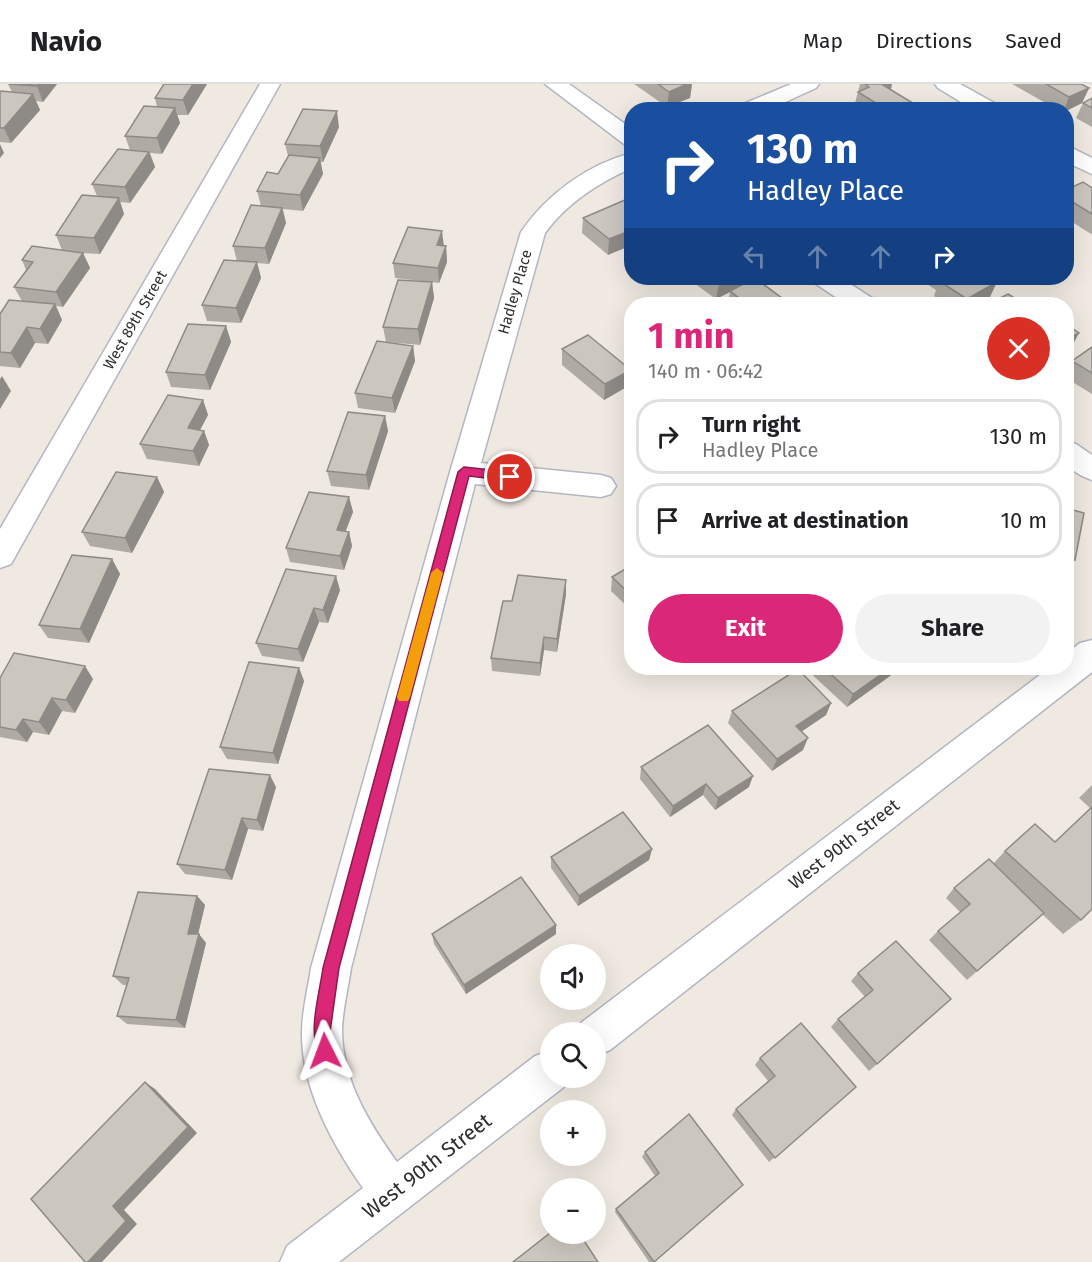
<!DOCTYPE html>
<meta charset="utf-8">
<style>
:root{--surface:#fff;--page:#f2f2f2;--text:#202124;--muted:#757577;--line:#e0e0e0;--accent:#db2777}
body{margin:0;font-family:"Fira Sans",sans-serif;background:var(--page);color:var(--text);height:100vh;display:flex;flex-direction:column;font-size:22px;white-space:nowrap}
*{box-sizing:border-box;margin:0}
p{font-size:20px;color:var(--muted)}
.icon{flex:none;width:33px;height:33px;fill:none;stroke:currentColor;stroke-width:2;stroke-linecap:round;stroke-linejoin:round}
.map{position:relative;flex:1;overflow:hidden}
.side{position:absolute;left:624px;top:213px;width:450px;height:378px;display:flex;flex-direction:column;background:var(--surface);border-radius:24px;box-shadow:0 6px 24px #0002}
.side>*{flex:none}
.guide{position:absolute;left:624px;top:18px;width:450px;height:183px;border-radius:24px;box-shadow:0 6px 24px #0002;background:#1a4fa0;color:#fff;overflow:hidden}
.controls{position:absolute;left:540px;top:860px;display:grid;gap:12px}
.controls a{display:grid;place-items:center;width:66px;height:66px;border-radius:50%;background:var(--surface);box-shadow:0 6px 24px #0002;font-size:30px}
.pin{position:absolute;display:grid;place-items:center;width:51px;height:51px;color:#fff;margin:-26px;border:3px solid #fff;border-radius:50%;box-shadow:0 2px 6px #0007}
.me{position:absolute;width:66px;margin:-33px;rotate:357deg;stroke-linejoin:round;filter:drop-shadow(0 0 4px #0008)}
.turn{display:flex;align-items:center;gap:21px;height:126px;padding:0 24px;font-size:27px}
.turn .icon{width:78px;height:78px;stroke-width:2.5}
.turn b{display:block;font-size:42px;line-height:51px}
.lanes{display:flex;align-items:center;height:57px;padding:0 24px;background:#0003;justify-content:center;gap:30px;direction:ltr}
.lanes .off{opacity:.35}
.round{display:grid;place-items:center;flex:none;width:63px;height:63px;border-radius:32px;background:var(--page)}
.summary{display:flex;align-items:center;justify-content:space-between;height:102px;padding:0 24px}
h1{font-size:36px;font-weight:700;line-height:45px;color:var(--accent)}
.button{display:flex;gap:12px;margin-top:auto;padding:12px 24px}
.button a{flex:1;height:69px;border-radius:36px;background:var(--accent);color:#fff;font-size:24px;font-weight:700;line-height:69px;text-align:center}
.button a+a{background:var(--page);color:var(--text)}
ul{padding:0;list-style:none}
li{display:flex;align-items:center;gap:18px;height:75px;margin:0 12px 9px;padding:0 12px;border:3px solid var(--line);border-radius:24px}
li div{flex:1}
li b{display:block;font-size:22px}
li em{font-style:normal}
header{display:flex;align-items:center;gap:36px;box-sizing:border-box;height:84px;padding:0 30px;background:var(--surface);border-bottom:2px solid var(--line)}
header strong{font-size:28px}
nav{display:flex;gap:33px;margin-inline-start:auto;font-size:21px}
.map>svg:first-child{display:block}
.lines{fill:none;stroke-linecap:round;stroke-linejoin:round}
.minor-casing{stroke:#b4b7c1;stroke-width:3}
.minor{fill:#fff;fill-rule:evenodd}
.wall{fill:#afaba4}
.shaded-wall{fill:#8e8b86}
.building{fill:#cbc7bf;stroke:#8e8b86;stroke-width:1.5}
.route{fill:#db2777;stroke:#8e194d;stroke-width:1.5}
.slow{fill:#f59e0b}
.labels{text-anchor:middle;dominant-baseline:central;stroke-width:5;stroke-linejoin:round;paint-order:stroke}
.far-street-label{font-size:15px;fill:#2e2e2e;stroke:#fff}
.street-label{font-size:18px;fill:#2e2e2e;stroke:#fff}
.near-street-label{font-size:21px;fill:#2e2e2e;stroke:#fff}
</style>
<header>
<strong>Navio</strong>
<nav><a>Map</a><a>Directions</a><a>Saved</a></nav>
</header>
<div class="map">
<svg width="1092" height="1178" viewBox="0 0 1092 1178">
<rect width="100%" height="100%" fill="#efe9e1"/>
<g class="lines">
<g class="minor-casing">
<g id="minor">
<polygon points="260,0 280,0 11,480 0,484 0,445"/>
<polygon points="545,0 569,0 632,45 632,61 624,60"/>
<polygon points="791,0 819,0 816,4 768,26 739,26 741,21"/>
<polygon points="935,0 960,0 998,21 1000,26 974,26 938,4"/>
<polygon points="1066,61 1092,74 1092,90 1066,78"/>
<path d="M 632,69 L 632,84 C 598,99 567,119 545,149 L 481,379 L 601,391 L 611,394 L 616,402 L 611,410 L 601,413 L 475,400 L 351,884 C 348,905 342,928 342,948 C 343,997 369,1039 397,1078 L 535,972 L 550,967 L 550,993 L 568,993 L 565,1002 L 339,1178 L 280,1178 L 287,1162 L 363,1104 C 332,1060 301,1003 302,948 C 302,927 308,905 311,884 L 450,388 L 521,148 C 546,111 588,80 632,69 Z"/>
<polygon points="813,194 841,194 872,214 876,220 846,220 816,200"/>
<polygon points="1066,357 1076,360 1092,371 1092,396 1082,392 1066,382"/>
<polygon points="1092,556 1092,588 610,966 596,972 596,948 577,948 582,938 1049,584 1066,584 1066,570 1080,559"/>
</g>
</g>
<use href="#minor" class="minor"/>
</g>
<g class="wall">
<polygon points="8,0 57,0 43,18 36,17 40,26 11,59 0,58 0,8 12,8"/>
<polygon points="207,0 188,31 177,31 180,39 162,70 150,69 155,83 130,119 120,118 124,130 100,170 82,169 83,169 90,184 63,223 56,222 62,236 48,260 35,259 20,284 0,282 0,230 22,217 14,203 26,186 22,176 62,166 56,151 97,112 92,100 130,66 125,52 157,23 155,14"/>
<polygon points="634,0 692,0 690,14 667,23"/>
<polygon points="860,0 892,0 891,6 915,26 857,26 854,23"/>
<polygon points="1012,0 1081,0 1089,4 1082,19 1066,27 1066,26 1058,26"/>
<polygon points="1092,14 1092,43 1076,34 1083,19"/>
<polygon points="339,43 323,78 320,78 323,90 303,127 283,125 286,139 269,180 257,179 261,194 241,239 207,237 202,221 237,177 233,162 261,122 257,107 278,90 288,72 285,60"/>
<polygon points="1092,104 1092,149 1091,150 1066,134 1066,106"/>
<polygon points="632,113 608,171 582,149 583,134"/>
<polygon points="443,162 446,162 447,178 439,199 395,194 393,179"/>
<polygon points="687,194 745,194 744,200 790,220 728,220 730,208 716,215"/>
<polygon points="918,194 990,194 990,213 978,220 946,220 934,212 936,206"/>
<polygon points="432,198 434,214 420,261 386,258 383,243"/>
<polygon points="226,242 231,258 210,306 171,303 166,288"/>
<polygon points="413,262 415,277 395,329 358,324 355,309"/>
<polygon points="1092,263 1092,310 1066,294 1066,287 1072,277"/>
<polygon points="562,265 630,301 604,316 562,281"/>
<polygon points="203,316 208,331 200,346 204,347 209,361 199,382 147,375 140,360"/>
<polygon points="385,332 388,347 369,406 331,402 327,387"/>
<polygon points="157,393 164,408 132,469 90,462 82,448"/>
<polygon points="349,413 353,428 346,447 349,448 352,462 344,486 290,478 286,464"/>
<polygon points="1066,424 1075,476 1066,489"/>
<polygon points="112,475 120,490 89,559 48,554 39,541"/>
<polygon points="632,481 632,527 611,507 612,493"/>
<polygon points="566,496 566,510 557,568 544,566 540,592 492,587 491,574 512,517"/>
<polygon points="340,506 328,539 319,538 303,578 262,572 256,559"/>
<polygon points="299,584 304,597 278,680 227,675 220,663"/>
<polygon points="805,584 901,584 847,623"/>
<polygon points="0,594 93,595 75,629 62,627 49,651 33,648 27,658 0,653"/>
<polygon points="831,619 826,631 802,647 803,666 772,687 728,639 732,627"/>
<polygon points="641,683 749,703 715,726 703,711 670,733 640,695"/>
<polygon points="1092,701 1092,825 1081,836 1063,850 1042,830 967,896 929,856 938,847 960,828 946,814 954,804 993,780 1005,767 1055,758 1090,724 1079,714"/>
<polygon points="276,703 263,747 248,745 232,796 185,790 177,780"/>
<polygon points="652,765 649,776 578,822 551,784 551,773"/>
<polygon points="197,812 205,821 198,850 206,859 185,944 127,940 117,932 127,901 123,901 113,892"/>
<polygon points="432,850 556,850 466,910 434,860"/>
<polygon points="858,889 951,915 869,987 831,943 838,935 865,913 851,897"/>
<polygon points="760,974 856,1003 769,1078 732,1031 736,1025 768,997 755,981"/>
<polygon points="689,1030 654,1178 649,1178 615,1128 616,1125 655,1092 642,1073 645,1068"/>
</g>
<g class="shaded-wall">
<polygon points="39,0 57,0 43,18 37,2"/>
<polygon points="193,0 207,0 188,31 183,16"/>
<polygon points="687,0 692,0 690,14 667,23 669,8"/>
<polygon points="885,0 892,0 889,12 883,1"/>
<polygon points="1089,4 1082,19 1066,27 1066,26 1064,26 1069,13"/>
<polygon points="33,10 40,26 11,59 4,44"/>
<polygon points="916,21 915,26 906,26"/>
<polygon points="175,24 180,39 162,70 157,54"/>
<polygon points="337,27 339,43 323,78 320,62"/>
<polygon points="0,60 4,69 0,74"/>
<polygon points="149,68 155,83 130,119 125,103"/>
<polygon points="320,74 323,90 303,127 300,111"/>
<polygon points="119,114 124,130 100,170 94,154"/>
<polygon points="282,124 286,139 269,180 265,164"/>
<polygon points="632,146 632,161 608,171 609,155"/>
<polygon points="442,147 444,163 437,161"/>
<polygon points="446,162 447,178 439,199 438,184"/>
<polygon points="83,169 90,184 63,223 56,208"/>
<polygon points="257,178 261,194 241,239 236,224"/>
<polygon points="731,194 745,194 744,201 716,215 719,200"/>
<polygon points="432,198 434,214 420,261 418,245"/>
<polygon points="997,198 990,213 978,220 965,220 967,215"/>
<polygon points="55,220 62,236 48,260 40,245"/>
<polygon points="226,242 231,258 210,306 205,291"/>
<polygon points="27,243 35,259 20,284 11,269"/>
<polygon points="1079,249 1071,264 1066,267 1066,256"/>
<polygon points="413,262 415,277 395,329 392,314"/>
<polygon points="631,286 630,301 604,316 605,300"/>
<polygon points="2,292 11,307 0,325 0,295"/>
<polygon points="203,316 208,331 193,359 188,344"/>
<polygon points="385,332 388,347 369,406 366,391"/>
<polygon points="204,347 209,361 199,382 193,367"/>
<polygon points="157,393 164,408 132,469 125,454"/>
<polygon points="349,413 353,428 340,460 337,446"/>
<polygon points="349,448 352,462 344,486 340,472"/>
<polygon points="112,475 120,490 89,559 80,545"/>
<polygon points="336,492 340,506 328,539 323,526"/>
<polygon points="566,496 566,510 557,568 557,555"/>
<polygon points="314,524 319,538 303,578 298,565"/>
<polygon points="544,553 544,566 540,592 540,579"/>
<polygon points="85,582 93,595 75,629 66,616"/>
<polygon points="299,584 304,597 278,680 273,669"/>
<polygon points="890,584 901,584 847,623 853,610"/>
<polygon points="52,614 62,627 49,651 39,638"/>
<polygon points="831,619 826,631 792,654 796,642"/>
<polygon points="23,635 33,648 27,658 16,646"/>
<polygon points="808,654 803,666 772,687 777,675"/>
<polygon points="270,691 276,703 263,747 257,736"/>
<polygon points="753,692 749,703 715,726 718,714"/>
<polygon points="706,700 703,711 670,733 673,722"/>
<polygon points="242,734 248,745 232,796 225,786"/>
<polygon points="652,765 649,776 578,822 579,812"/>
<polygon points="197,812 205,821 196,859 188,850"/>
<polygon points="556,841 556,850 466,910 464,901"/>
<polygon points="199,850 206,859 185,944 176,936"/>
<polygon points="145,998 155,1005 197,1049 124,1126 137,1140 102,1178 88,1178 113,1122"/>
</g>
<g class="building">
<polygon points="9,0 39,0 37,2"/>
<polygon points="164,0 193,0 183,16 155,14"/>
<polygon points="658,0 687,0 669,8"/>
<polygon points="865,0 885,0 883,1 916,21 906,26 887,26 858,8 869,3"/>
<polygon points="1046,0 1081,0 1089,4 1069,13"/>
<polygon points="1,7 33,10 4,44 0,44 0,8"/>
<polygon points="1092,14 1092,24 1083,19"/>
<polygon points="144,22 175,24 157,54 125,52"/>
<polygon points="952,22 958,26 942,26"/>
<polygon points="303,25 337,27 320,62 285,60"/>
<polygon points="118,65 149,68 125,103 92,100"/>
<polygon points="289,71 320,74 300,111 257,107 267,88 278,90"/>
<polygon points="1083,98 1092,104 1092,130 1066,114 1066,106"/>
<polygon points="82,111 119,114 94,154 56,151"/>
<polygon points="632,113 632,146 609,155 583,134"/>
<polygon points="251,121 282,124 265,164 233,162"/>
<polygon points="408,143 442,147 437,161 446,162 438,184 393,179"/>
<polygon points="32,162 83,169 56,208 14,203 33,178 22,176"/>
<polygon points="224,176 257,178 236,224 202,221"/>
<polygon points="710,194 731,194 719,200"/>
<polygon points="755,194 790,220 747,220 730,207"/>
<polygon points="946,194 990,194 997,198 967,215 939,197"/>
<polygon points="398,196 432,198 418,245 383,243"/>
<polygon points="1008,210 1024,220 988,220"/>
<polygon points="9,216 55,220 40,245 27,243 11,269 0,268 0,230"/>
<polygon points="1033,218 1037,220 1028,220"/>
<polygon points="188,240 226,242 205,291 166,288"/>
<polygon points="1066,240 1079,249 1066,256"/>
<polygon points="588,251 631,286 605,300 562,265"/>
<polygon points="377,257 413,262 392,314 355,309"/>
<polygon points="1092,263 1092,289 1072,277"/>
<polygon points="168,311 203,316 188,344 204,347 193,367 140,360"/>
<polygon points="348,328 385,332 366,391 327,387"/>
<polygon points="116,388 157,393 125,454 82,448"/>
<polygon points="309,408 349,413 337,446 349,448 340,472 286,464"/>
<polygon points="1066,424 1084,429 1075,476 1066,474"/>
<polygon points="72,471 112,475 80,545 39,541"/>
<polygon points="632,481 632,512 612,493"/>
<polygon points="286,485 336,492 323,526 314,524 298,565 256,559"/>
<polygon points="518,491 566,496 557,555 544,553 540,579 491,574 503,517 512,517"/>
<polygon points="14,569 85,582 66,616 52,614 39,638 23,635 16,646 0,643 0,594"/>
<polygon points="249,578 299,584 273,669 220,663"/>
<polygon points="824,584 890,584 853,610"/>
<polygon points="798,585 831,619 796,642 808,654 777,675 732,627"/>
<polygon points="708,641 753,692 718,714 706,700 673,722 641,683"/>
<polygon points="209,685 270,691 257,736 242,734 225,786 177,780"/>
<polygon points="1092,723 1092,825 1081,836 1005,767 1035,740 1055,758"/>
<polygon points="623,728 652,765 579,812 551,773"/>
<polygon points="989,775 1044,829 977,887 938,847 970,820 954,804"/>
<polygon points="521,793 556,841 464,901 432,850"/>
<polygon points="138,808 197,812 188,850 199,850 176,936 117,932 129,894 113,892"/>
<polygon points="896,857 951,915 877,980 838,935 873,906 858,889"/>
<polygon points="801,939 856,1003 775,1074 736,1025 775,992 760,974"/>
<polygon points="145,998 188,1043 113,1122 126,1137 88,1178 85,1178 31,1115"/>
<polygon points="689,1030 743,1101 654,1178 616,1125 659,1089 645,1068"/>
<polygon points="550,1149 579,1149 598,1178 513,1178"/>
</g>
<path class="route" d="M 464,383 L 510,388 L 516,393 L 510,397 L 469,392 L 339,884 L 330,948 L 333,967 L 331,973 L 325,976 L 319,973 C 308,946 319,912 323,884 L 458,388 Z"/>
<polygon class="slow" points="437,484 443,489 410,613 408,617 399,617 397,613 431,489"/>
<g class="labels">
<g class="far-street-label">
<text transform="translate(515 208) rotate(-74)">Hadley Place</text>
<text transform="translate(135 236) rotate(-60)">West 89th Street</text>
</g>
<g class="street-label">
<text transform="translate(844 760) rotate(-38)">West 90th Street</text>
</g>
<g class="near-street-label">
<text transform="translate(427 1082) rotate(-38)">West 90th Street</text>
</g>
</g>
</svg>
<div class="controls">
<a><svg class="icon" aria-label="sound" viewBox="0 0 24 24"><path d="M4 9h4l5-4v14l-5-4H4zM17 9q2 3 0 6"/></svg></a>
<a><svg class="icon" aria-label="search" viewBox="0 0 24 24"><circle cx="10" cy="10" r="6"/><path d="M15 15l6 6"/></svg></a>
<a>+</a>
<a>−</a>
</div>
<div class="pin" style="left:510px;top:393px;background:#d93025"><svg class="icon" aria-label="arrive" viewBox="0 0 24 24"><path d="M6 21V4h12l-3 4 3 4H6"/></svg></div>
<svg class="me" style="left:325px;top:967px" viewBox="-20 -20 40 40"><path d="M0-17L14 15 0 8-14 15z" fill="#db2777" stroke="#fff" stroke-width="4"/></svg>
<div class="guide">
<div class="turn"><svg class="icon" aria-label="right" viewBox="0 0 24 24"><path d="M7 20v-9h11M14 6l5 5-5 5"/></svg><div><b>130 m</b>Hadley Place</div></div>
<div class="lanes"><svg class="icon off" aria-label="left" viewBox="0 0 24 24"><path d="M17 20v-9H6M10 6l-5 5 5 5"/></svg><svg class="icon off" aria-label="ahead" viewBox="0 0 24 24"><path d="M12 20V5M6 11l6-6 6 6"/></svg><svg class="icon off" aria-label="ahead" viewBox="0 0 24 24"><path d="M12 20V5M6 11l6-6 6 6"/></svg><svg class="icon" aria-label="right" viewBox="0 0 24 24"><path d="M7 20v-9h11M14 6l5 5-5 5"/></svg></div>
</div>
<section class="side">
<div class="summary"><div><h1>1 min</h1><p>140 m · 06:42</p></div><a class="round" style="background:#d93025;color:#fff"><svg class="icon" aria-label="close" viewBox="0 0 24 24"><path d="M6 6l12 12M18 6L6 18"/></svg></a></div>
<ul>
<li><svg class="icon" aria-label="right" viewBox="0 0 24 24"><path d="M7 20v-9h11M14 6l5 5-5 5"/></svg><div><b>Turn right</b><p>Hadley Place</p></div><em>130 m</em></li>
<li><svg class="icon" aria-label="arrive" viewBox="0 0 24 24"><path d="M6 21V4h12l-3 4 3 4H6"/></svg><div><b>Arrive at destination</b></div><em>10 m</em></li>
</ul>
<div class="button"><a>Exit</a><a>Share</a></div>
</section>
</div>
